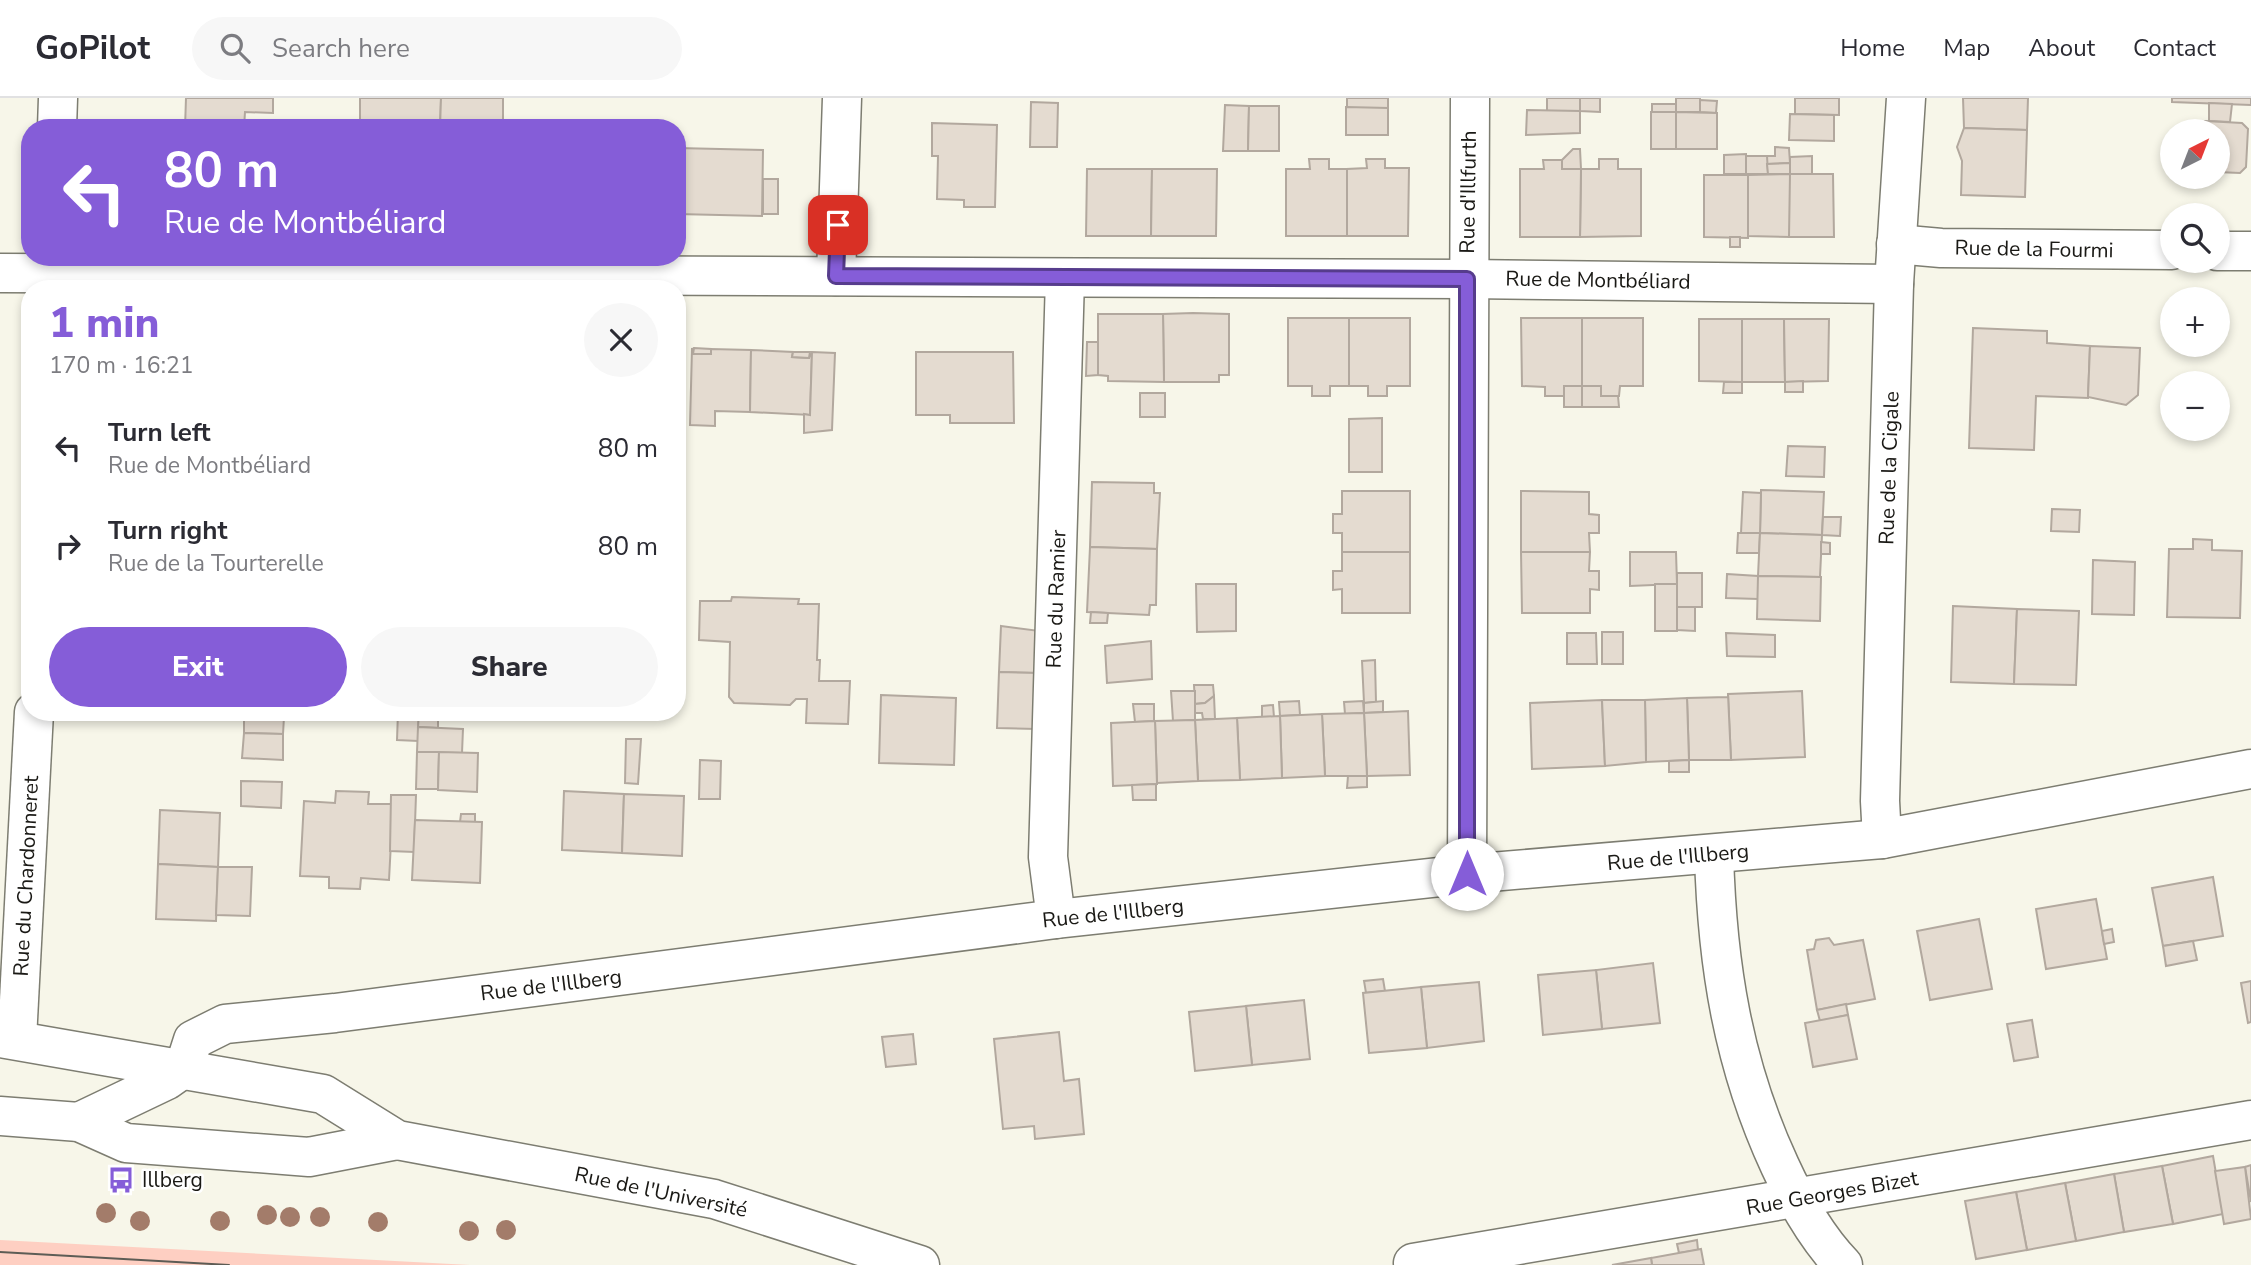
<!DOCTYPE html>
<meta charset="utf-8">
<style>
:root{--surface:#fff;--page:#f7f7f7;--text:#2b2b33;--muted:#7c7c81;--line:#e1e1e2;--accent:#855dd8}
body{margin:0;font-family:"Nunito Sans",sans-serif;background:var(--page);color:var(--text);height:100vh;display:flex;flex-direction:column;font-size:26px;white-space:nowrap}
*{box-sizing:border-box;margin:0}
p{font-size:23px;color:var(--muted)}
.icon{flex:none;width:38px;height:38px;fill:none;stroke:currentColor;stroke-width:2;stroke-linecap:round;stroke-linejoin:round}
.map{position:relative;flex:1;overflow:hidden}
.panel{position:absolute;left:21px;top:182px;width:665px;height:441px;display:flex;flex-direction:column;background:var(--surface);border-radius:28px;box-shadow:0 4px 10px #0003}
.panel>*{flex:none}
.banner{position:absolute;left:21px;top:21px;width:665px;height:147px;border-radius:28px;box-shadow:0 4px 10px #0003;background:#855dd8;color:#fff;overflow:hidden}
.needle{width:46px;rotate:42deg}
.controls{position:absolute;left:2160px;top:21px;display:grid;gap:14px}
.controls a{display:grid;place-items:center;width:70px;height:70px;border-radius:50%;background:var(--surface);box-shadow:0 4px 10px #0003;font-size:35px}
.pin{position:absolute;display:grid;place-items:center;width:60px;height:60px;color:#fff;margin:-30px;border-radius:14px;box-shadow:0 4px 10px #0006}
.me{position:absolute;width:77px;margin:-38px;rotate:0deg;stroke-linejoin:round;filter:drop-shadow(0 0 5px #0008)}
.turn{display:flex;align-items:center;gap:24px;height:147px;padding:0 28px;font-size:32px}
.turn .icon{width:91px;height:91px;stroke-width:2.5}
.turn b{display:block;font-size:49px;line-height:60px}
.round{display:grid;place-items:center;flex:none;width:74px;height:74px;border-radius:37px;background:var(--page)}
.overview{display:flex;align-items:center;justify-content:space-between;height:119px;padding:0 28px}
h1{font-size:42px;font-weight:800;line-height:52px;color:var(--accent)}
.cta{display:flex;gap:14px;margin-top:auto;padding:14px 28px}
.cta a{flex:1;height:80px;border-radius:42px;background:var(--accent);color:#fff;font-size:28px;font-weight:800;line-height:80px;text-align:center}
.cta a+a{background:var(--page);color:var(--text)}
ul{padding:0;list-style:none}
li{display:flex;align-items:center;gap:21px;height:98px;padding:0 28px}
li div{flex:1}
li b{display:block;font-size:26px}
li em{font-style:normal}
header{display:flex;align-items:center;gap:42px;box-sizing:border-box;height:98px;padding:0 35px;background:var(--surface);border-bottom:2px solid var(--line)}
header strong{font-size:33px}
nav{display:flex;gap:38px;margin-inline-start:auto;font-size:24px}
.search{width:490px;height:63px;background:var(--page);display:flex;align-items:center;gap:18px;box-sizing:border-box;padding:0 24px;border-radius:38px;color:var(--muted);font-size:26px}
.map>svg:first-child{display:block}
.green{fill:#fecfc2}
.building{fill:#e4dbd0;stroke:#b2a89e;stroke-width:2}
.lines{fill:none;stroke-linecap:round;stroke-linejoin:round}
.minor-casing{stroke:#7d7d71;stroke-width:41}
.major-casing{stroke:#7d7d71;stroke-width:41}
.minor{stroke:#fff;stroke-width:38}
.major{stroke:#fff;stroke-width:38}
.tram{stroke:#5d5c55;stroke-width:2}
.tree{fill:#a37c6a}
.route-casing{stroke:#563c8c;stroke-width:18}
.route{stroke:#855dd8;stroke-width:12}
.labels{text-anchor:middle;dominant-baseline:central;stroke-width:5;stroke-linejoin:round;paint-order:stroke}
.street-label{font-size:21px;fill:#1a1915;stroke:#fff}
.poi-label{font-size:21px;fill:#1a1915;stroke:#fff;text-anchor:start}
</style>
<header>
<strong>GoPilot</strong>
<div class="search"><svg class="icon" aria-label="search" viewBox="0 0 24 24"><circle cx="10" cy="10" r="6"/><path d="M15 15l6 6"/></svg>Search here</div>
<nav><a>Home</a><a>Map</a><a>About</a><a>Contact</a></nav>
</header>
<div class="map">
<svg width="2251" height="1167" viewBox="0 0 2251 1167">
<rect width="100%" height="100%" fill="#f7f6e9"/>
<polygon class="green" points="0,1142 470,1167 0,1167"/>
<g class="building">
<polygon points="186,0 273,0 273,15 245,14 244,30 185,30"/>
<polygon points="360,0 441,0 440,30 360,30"/>
<polygon points="441,0 503,0 503,30 440,30"/>
<rect x="1347" y="0" width="41" height="10"/>
<rect x="1547" y="0" width="33" height="13"/>
<polygon points="1580,0 1600,0 1600,14 1580,13"/>
<rect x="1676" y="0" width="24" height="14"/>
<polygon points="1795,0 1839,0 1839,17 1795,16"/>
<polygon points="1963,0 2028,0 2027,32 1964,30"/>
<polygon points="2172,0 2251,0 2251,7 2172,4"/>
<polygon points="1700,2 1717,3 1716,15 1700,14"/>
<polygon points="1031,4 1058,5 1057,49 1030,49"/>
<polygon points="2209,5 2232,6 2230,24 2209,23"/>
<rect x="1652" y="6" width="24" height="8"/>
<polygon points="1225,7 1249,8 1248,53 1223,53"/>
<polygon points="1249,8 1279,8 1279,53 1248,53"/>
<polygon points="1346,9 1388,10 1388,37 1346,37"/>
<polygon points="1527,12 1580,13 1580,35 1526,37"/>
<rect x="1651" y="14" width="25" height="37"/>
<polygon points="1676,14 1717,15 1717,51 1676,51"/>
<polygon points="1790,16 1834,17 1834,43 1789,42"/>
<polygon points="2205,23 2242,25 2248,31 2246,69 2240,75 2217,74 2217,33 2198,33"/>
<polygon points="932,25 997,27 995,109 964,109 964,102 937,101 938,58 932,58"/>
<polygon points="1964,30 2027,32 2025,99 1961,97 1962,63 1957,49"/>
<polygon points="1775,49 1789,50 1790,65 1767,66 1767,58 1775,58"/>
<polygon points="677,50 763,52 762,118 677,116"/>
<polygon points="1573,51 1580,51 1581,71 1562,71 1562,62"/>
<polygon points="1746,56 1746,76 1724,76 1724,57"/>
<polygon points="1746,58 1767,58 1768,76 1746,76"/>
<polygon points="1812,58 1812,76 1790,76 1790,59"/>
<polygon points="1309,61 1329,61 1329,71 1347,71 1347,138 1286,138 1286,71 1310,71"/>
<polygon points="1366,61 1385,61 1385,70 1409,70 1408,138 1347,138 1347,71 1367,70"/>
<polygon points="1599,61 1618,61 1618,71 1641,71 1641,138 1580,139 1581,71 1599,71"/>
<polygon points="1543,62 1562,62 1562,71 1581,71 1580,139 1520,139 1520,71 1544,71"/>
<polygon points="1790,65 1790,76 1768,76 1767,66"/>
<polygon points="1087,71 1152,71 1151,138 1086,138"/>
<polygon points="1152,71 1217,71 1216,138 1151,138"/>
<polygon points="1790,76 1790,139 1747,138 1748,77"/>
<polygon points="1790,76 1833,76 1834,139 1789,139"/>
<polygon points="1704,77 1748,77 1748,140 1704,139"/>
<rect x="763" y="81" width="15" height="35"/>
<rect x="1730" y="139" width="10" height="10"/>
<polygon points="1193,215 1229,216 1229,277 1219,277 1219,284 1164,284 1163,216"/>
<polygon points="1098,216 1163,216 1164,284 1108,283 1108,278 1098,277"/>
<polygon points="1288,220 1349,220 1349,288 1330,288 1330,298 1312,298 1312,288 1288,288"/>
<polygon points="1349,220 1410,220 1410,288 1387,288 1387,298 1368,298 1368,288 1349,288"/>
<polygon points="1521,220 1582,220 1582,288 1564,288 1564,298 1545,298 1545,289 1522,288"/>
<polygon points="1582,220 1643,220 1643,288 1620,288 1619,298 1601,298 1601,288 1582,288"/>
<polygon points="1699,221 1742,221 1742,284 1699,283"/>
<polygon points="1742,221 1784,221 1785,284 1742,284"/>
<polygon points="1784,221 1829,221 1828,283 1785,284"/>
<polygon points="1973,230 2047,233 2047,245 2090,248 2088,300 2036,298 2034,352 1969,350"/>
<polygon points="1087,244 1098,244 1098,277 1086,278"/>
<polygon points="2090,248 2140,250 2138,297 2126,307 2088,299"/>
<polygon points="692,250 693,256 711,256 711,251 751,252 750,314 715,313 715,328 690,327"/>
<polygon points="694,250 711,251 711,256 693,256"/>
<polygon points="751,252 793,254 792,259 809,260 812,254 810,317 750,314"/>
<polygon points="793,254 810,254 809,260 792,259"/>
<polygon points="812,254 835,255 832,332 804,335 804,316 810,317"/>
<polygon points="916,254 1013,254 1014,325 950,325 950,317 916,317"/>
<polygon points="1803,283 1803,294 1785,294 1785,284"/>
<polygon points="1724,284 1742,284 1742,295 1723,295"/>
<rect x="1564" y="288" width="18" height="21"/>
<polygon points="1582,288 1601,288 1601,298 1618,298 1619,309 1582,309"/>
<rect x="1140" y="295" width="25" height="24"/>
<polygon points="1382,320 1382,374 1349,374 1349,321"/>
<polygon points="1788,348 1825,349 1824,379 1786,378"/>
<polygon points="1092,384 1154,385 1154,395 1160,395 1157,451 1090,449"/>
<polygon points="1761,392 1824,394 1822,437 1760,435"/>
<polygon points="1342,393 1410,393 1410,454 1342,454 1342,435 1333,435 1333,416 1342,416"/>
<polygon points="1521,393 1589,394 1589,416 1599,417 1599,435 1589,435 1590,454 1521,454"/>
<polygon points="1743,394 1761,395 1760,435 1741,435"/>
<polygon points="2052,411 2080,412 2079,434 2051,433"/>
<polygon points="1823,419 1841,419 1840,438 1822,437"/>
<polygon points="1738,435 1760,435 1759,455 1737,455"/>
<polygon points="1760,435 1822,437 1820,479 1758,478"/>
<polygon points="2193,441 2212,442 2212,452 2242,453 2240,520 2167,519 2169,451 2193,451"/>
<polygon points="1821,444 1830,445 1830,456 1821,456"/>
<polygon points="1090,449 1157,451 1156,507 1150,507 1149,517 1087,514"/>
<polygon points="1342,454 1410,454 1410,515 1342,515 1342,491 1333,492 1333,473 1342,473"/>
<polygon points="1521,454 1590,454 1589,473 1599,473 1599,492 1590,491 1590,515 1522,515"/>
<polygon points="1630,454 1676,454 1677,486 1630,488"/>
<polygon points="2093,462 2135,464 2134,517 2092,516"/>
<rect x="1677" y="475" width="25" height="34"/>
<polygon points="1727,476 1758,478 1758,501 1726,500"/>
<polygon points="1758,478 1821,479 1820,523 1757,521"/>
<polygon points="1196,486 1236,486 1236,533 1197,534"/>
<rect x="1655" y="486" width="22" height="47"/>
<polygon points="732,499 799,501 798,506 819,506 817,562 820,562 819,583 850,583 848,626 806,625 807,601 796,601 790,607 734,605 729,599 730,544 699,542 700,503 731,503"/>
<polygon points="1953,508 2017,511 2014,586 1951,584"/>
<polygon points="1677,509 1695,509 1695,533 1677,532"/>
<polygon points="2017,511 2079,513 2076,587 2014,586"/>
<polygon points="1091,514 1108,515 1107,525 1090,525"/>
<polygon points="1001,528 1040,533 1038,575 999,574"/>
<rect x="1602" y="534" width="21" height="32"/>
<polygon points="1567,535 1596,535 1597,566 1567,566"/>
<polygon points="1726,535 1775,537 1775,559 1727,558"/>
<polygon points="1151,543 1152,581 1107,585 1105,548"/>
<polygon points="1375,562 1376,604 1364,605 1362,563"/>
<polygon points="999,574 1038,575 1036,631 997,630"/>
<polygon points="1194,587 1213,587 1214,598 1205,605 1195,606"/>
<polygon points="1171,593 1195,593 1195,622 1173,623"/>
<polygon points="1802,593 1805,659 1731,662 1728,596"/>
<polygon points="1728,596 1731,662 1689,662 1687,600 1728,599"/>
<polygon points="881,597 956,600 954,667 879,665"/>
<polygon points="1214,598 1215,621 1203,621 1202,615 1195,615 1195,606 1205,605"/>
<polygon points="1687,600 1689,662 1646,664 1645,602"/>
<polygon points="1602,602 1605,668 1532,671 1530,605"/>
<polygon points="1602,602 1645,602 1646,664 1605,668"/>
<polygon points="1299,603 1300,617 1280,618 1279,604"/>
<polygon points="1363,603 1364,615 1345,616 1344,604"/>
<polygon points="1383,603 1383,614 1364,615 1364,605"/>
<polygon points="1133,606 1154,606 1154,623 1135,624"/>
<polygon points="1273,607 1274,619 1262,619 1262,608"/>
<polygon points="1408,613 1410,677 1367,678 1364,615"/>
<polygon points="398,614 419,614 418,643 397,642"/>
<polygon points="419,614 438,614 438,630 418,629"/>
<polygon points="1364,615 1367,678 1325,678 1322,616"/>
<polygon points="1322,616 1325,678 1282,680 1280,618"/>
<polygon points="244,618 284,619 283,636 244,635"/>
<polygon points="1280,618 1282,680 1240,682 1237,620"/>
<polygon points="1237,620 1240,682 1198,683 1195,622"/>
<polygon points="1195,622 1198,683 1157,685 1155,623"/>
<polygon points="1155,623 1157,686 1113,688 1111,625"/>
<polygon points="418,629 463,631 462,655 417,654"/>
<polygon points="244,635 283,636 283,662 242,660"/>
<polygon points="626,641 641,641 638,686 625,685"/>
<polygon points="417,654 439,654 438,691 416,691"/>
<polygon points="439,654 478,655 477,694 438,692"/>
<polygon points="700,662 721,663 720,701 699,701"/>
<polygon points="1689,662 1689,674 1669,674 1669,663"/>
<polygon points="1348,678 1367,678 1367,689 1347,690"/>
<polygon points="241,683 282,684 281,710 241,708"/>
<polygon points="1156,686 1156,702 1133,702 1132,687"/>
<polygon points="336,693 369,694 368,706 393,706 389,782 361,780 360,791 329,790 329,779 300,778 304,703 335,705"/>
<polygon points="564,693 624,696 622,755 562,752"/>
<polygon points="624,696 684,698 682,758 622,755"/>
<polygon points="391,697 416,697 414,754 390,753"/>
<polygon points="160,712 220,715 218,769 158,766"/>
<polygon points="461,716 475,716 475,724 460,724"/>
<polygon points="415,722 482,724 480,785 412,782"/>
<polygon points="158,766 218,769 216,823 156,821"/>
<polygon points="218,769 252,769 250,818 216,817"/>
<polygon points="2213,779 2223,838 2163,848 2152,790"/>
<polygon points="2096,801 2107,861 2046,871 2036,811"/>
<polygon points="1979,821 1992,891 1930,902 1917,833"/>
<polygon points="2112,831 2114,844 2104,846 2102,833"/>
<polygon points="1829,840 1834,847 1863,842 1875,901 1817,912 1807,852 1814,851 1816,842"/>
<polygon points="2193,843 2197,862 2166,868 2163,848"/>
<polygon points="1653,865 1660,925 1602,931 1596,872"/>
<polygon points="1596,872 1602,931 1543,937 1538,877"/>
<polygon points="1383,881 1385,893 1366,895 1364,883"/>
<polygon points="2251,883 2251,924 2248,925 2241,885"/>
<polygon points="1479,884 1484,943 1427,950 1421,889"/>
<polygon points="1421,889 1427,950 1369,955 1363,895"/>
<polygon points="1304,902 1310,961 1252,967 1246,908"/>
<polygon points="1846,906 1848,917 1820,923 1817,912"/>
<polygon points="1246,908 1252,967 1195,973 1189,914"/>
<polygon points="1848,917 1857,961 1813,969 1805,925"/>
<polygon points="2032,922 2038,959 2014,963 2007,926"/>
<polygon points="1059,934 1064,983 1079,981 1084,1036 1035,1041 1034,1028 1003,1031 994,941"/>
<polygon points="913,936 916,966 886,969 882,939"/>
<polygon points="2213,1058 2223,1116 2173,1126 2162,1068"/>
<polygon points="2251,1067 2251,1104 2245,1069"/>
<polygon points="2162,1068 2173,1126 2124,1134 2114,1076"/>
<polygon points="2245,1069 2251,1121 2224,1126 2215,1073"/>
<polygon points="2114,1076 2124,1134 2076,1143 2065,1085"/>
<polygon points="2065,1085 2076,1143 2027,1152 2016,1094"/>
<polygon points="2016,1094 2027,1152 1976,1161 1965,1103"/>
<polygon points="1697,1142 1698,1152 1679,1155 1677,1146"/>
<polygon points="1701,1151 1704,1167 1652,1167 1651,1160"/>
<polygon points="1651,1160 1652,1167 1612,1167"/>
</g>
<g class="lines">
<g class="minor-casing">
<g id="minor">
<polyline points="57,30 58,0"/>
<polyline points="1896,146 1941,150 2172,152"/>
<polyline points="2217,153 2251,153"/>
<polyline points="0,175 1467,181 1894,186"/>
<polyline points="836,178 842,0"/>
<polyline points="1882,741 1880,703 1894,186 1906,0"/>
<path d="M 1714,756 C 1717,867 1733,967 1780,1068 C 1796,1103 1816,1139 1843,1167"/>
<polyline points="1467,776 1470,0"/>
<polyline points="1056,821 1048,759 1065,180"/>
<polyline points="17,941 34,614"/>
<polyline points="184,970 193,942 225,926 335,915 1056,821 1467,776 1882,741 2251,671"/>
<polyline points="1413,1165 2251,1022"/>
</g>
</g>
<g class="major-casing">
<g id="major">
<polyline points="0,940 323,996 397,1042 714,1101 920,1167"/>
<polyline points="0,1018 79,1024 126,1045 309,1059 397,1042"/>
<polyline points="79,1024 167,982 184,970"/>
</g>
</g>
<use href="#minor" class="minor"/>
<use href="#major" class="major"/>
<polyline class="tram" points="0,1154 229,1167"/>
</g>
<g class="tree">
<circle cx="106" cy="1115" r="10"/>
<circle cx="267" cy="1117" r="10"/>
<circle cx="290" cy="1119" r="10"/>
<circle cx="320" cy="1119" r="10"/>
<circle cx="140" cy="1123" r="10"/>
<circle cx="220" cy="1123" r="10"/>
<circle cx="378" cy="1124" r="10"/>
<circle cx="506" cy="1132" r="10"/>
<circle cx="469" cy="1133" r="10"/>
</g>
<g class="lines">
<g class="route-casing">
<polyline id="route" points="838,127 836,178 1467,181 1467,776"/>
</g>
<use href="#route" class="route"/>
</g>
<defs>
<g id="bus-bare" transform="scale(2.1)"><path d="M-5-6H5V4H4V6H2V4H-2V6H-4V4H-5ZM-3.5-4V0h7V-4ZM-3.5 1.2v1.5H-2V1.2ZM2 1.2v1.5H3.5V1.2Z" fill="#855dd8" stroke="#fff" stroke-width="2.5" paint-order="stroke"/></g>
</defs>
<g fill-rule="evenodd">
<use href="#bus-bare" x="121" y="1082"/>
</g>
<g class="labels">
<g class="street-label">
<text transform="translate(1468 94) rotate(-89)">Rue d'Illfurth</text>
<text transform="translate(2034 151) rotate(1)">Rue de la Fourmi</text>
<text transform="translate(1598 182) rotate(1)">Rue de Montbéliard</text>
<text transform="translate(1889 370) rotate(-88)">Rue de la Cigale</text>
<text transform="translate(1056 501) rotate(-88)">Rue du Ramier</text>
<text transform="translate(1678 759) rotate(-5)">Rue de l'Illberg</text>
<text transform="translate(26 778) rotate(-87)">Rue du Chardonneret</text>
<text transform="translate(1113 815) rotate(-6)">Rue de l'Illberg</text>
<text transform="translate(551 887) rotate(-7)">Rue de l'Illberg</text>
<text transform="translate(661 1094) rotate(12)">Rue de l'Université</text>
<text transform="translate(1832 1095) rotate(-10)">Rue Georges Bizet</text>
</g>
<g class="poi-label">
<text x="142" y="1082">Illberg</text>
</g>
</g>
</svg>
<div class="controls">
<a><svg class="needle" viewBox="-14 -14 28 28"><path d="M0-13l5 13h-10z" fill="#e53935"/><path d="M0 13l5-13h-10z" fill="#7c7c81"/></svg></a>
<a><svg class="icon" aria-label="search" viewBox="0 0 24 24"><circle cx="10" cy="10" r="6"/><path d="M15 15l6 6"/></svg></a>
<a>+</a>
<a>−</a>
</div>
<div class="pin" style="left:838px;top:127px;background:#d93025"><svg class="icon" aria-label="arrive" viewBox="0 0 24 24"><path d="M6 21V4h12l-3 4 3 4H6"/></svg></div>
<svg class="me" style="left:1467px;top:776px" viewBox="-20 -20 40 40"><circle r="19" fill="#fff"/><path d="M0-13L10 11 0 6-10 11z" fill="#855dd8"/></svg>
<div class="banner">
<div class="turn"><svg class="icon" aria-label="left" viewBox="0 0 24 24"><path d="M17 20v-9H6M10 6l-5 5 5 5"/></svg><div><b>80 m</b>Rue de Montbéliard</div></div>
</div>
<section class="panel">
<div class="overview"><div><h1>1 min</h1><p>170 m · 16:21</p></div><a class="round"><svg class="icon" aria-label="close" viewBox="0 0 24 24"><path d="M6 6l12 12M18 6L6 18"/></svg></a></div>
<ul>
<li><svg class="icon" aria-label="left" viewBox="0 0 24 24"><path d="M17 20v-9H6M10 6l-5 5 5 5"/></svg><div><b>Turn left</b><p>Rue de Montbéliard</p></div><em>80 m</em></li>
<li><svg class="icon" aria-label="right" viewBox="0 0 24 24"><path d="M7 20v-9h11M14 6l5 5-5 5"/></svg><div><b>Turn right</b><p>Rue de la Tourterelle</p></div><em>80 m</em></li>
</ul>
<div class="cta"><a>Exit</a><a>Share</a></div>
</section>
</div>
